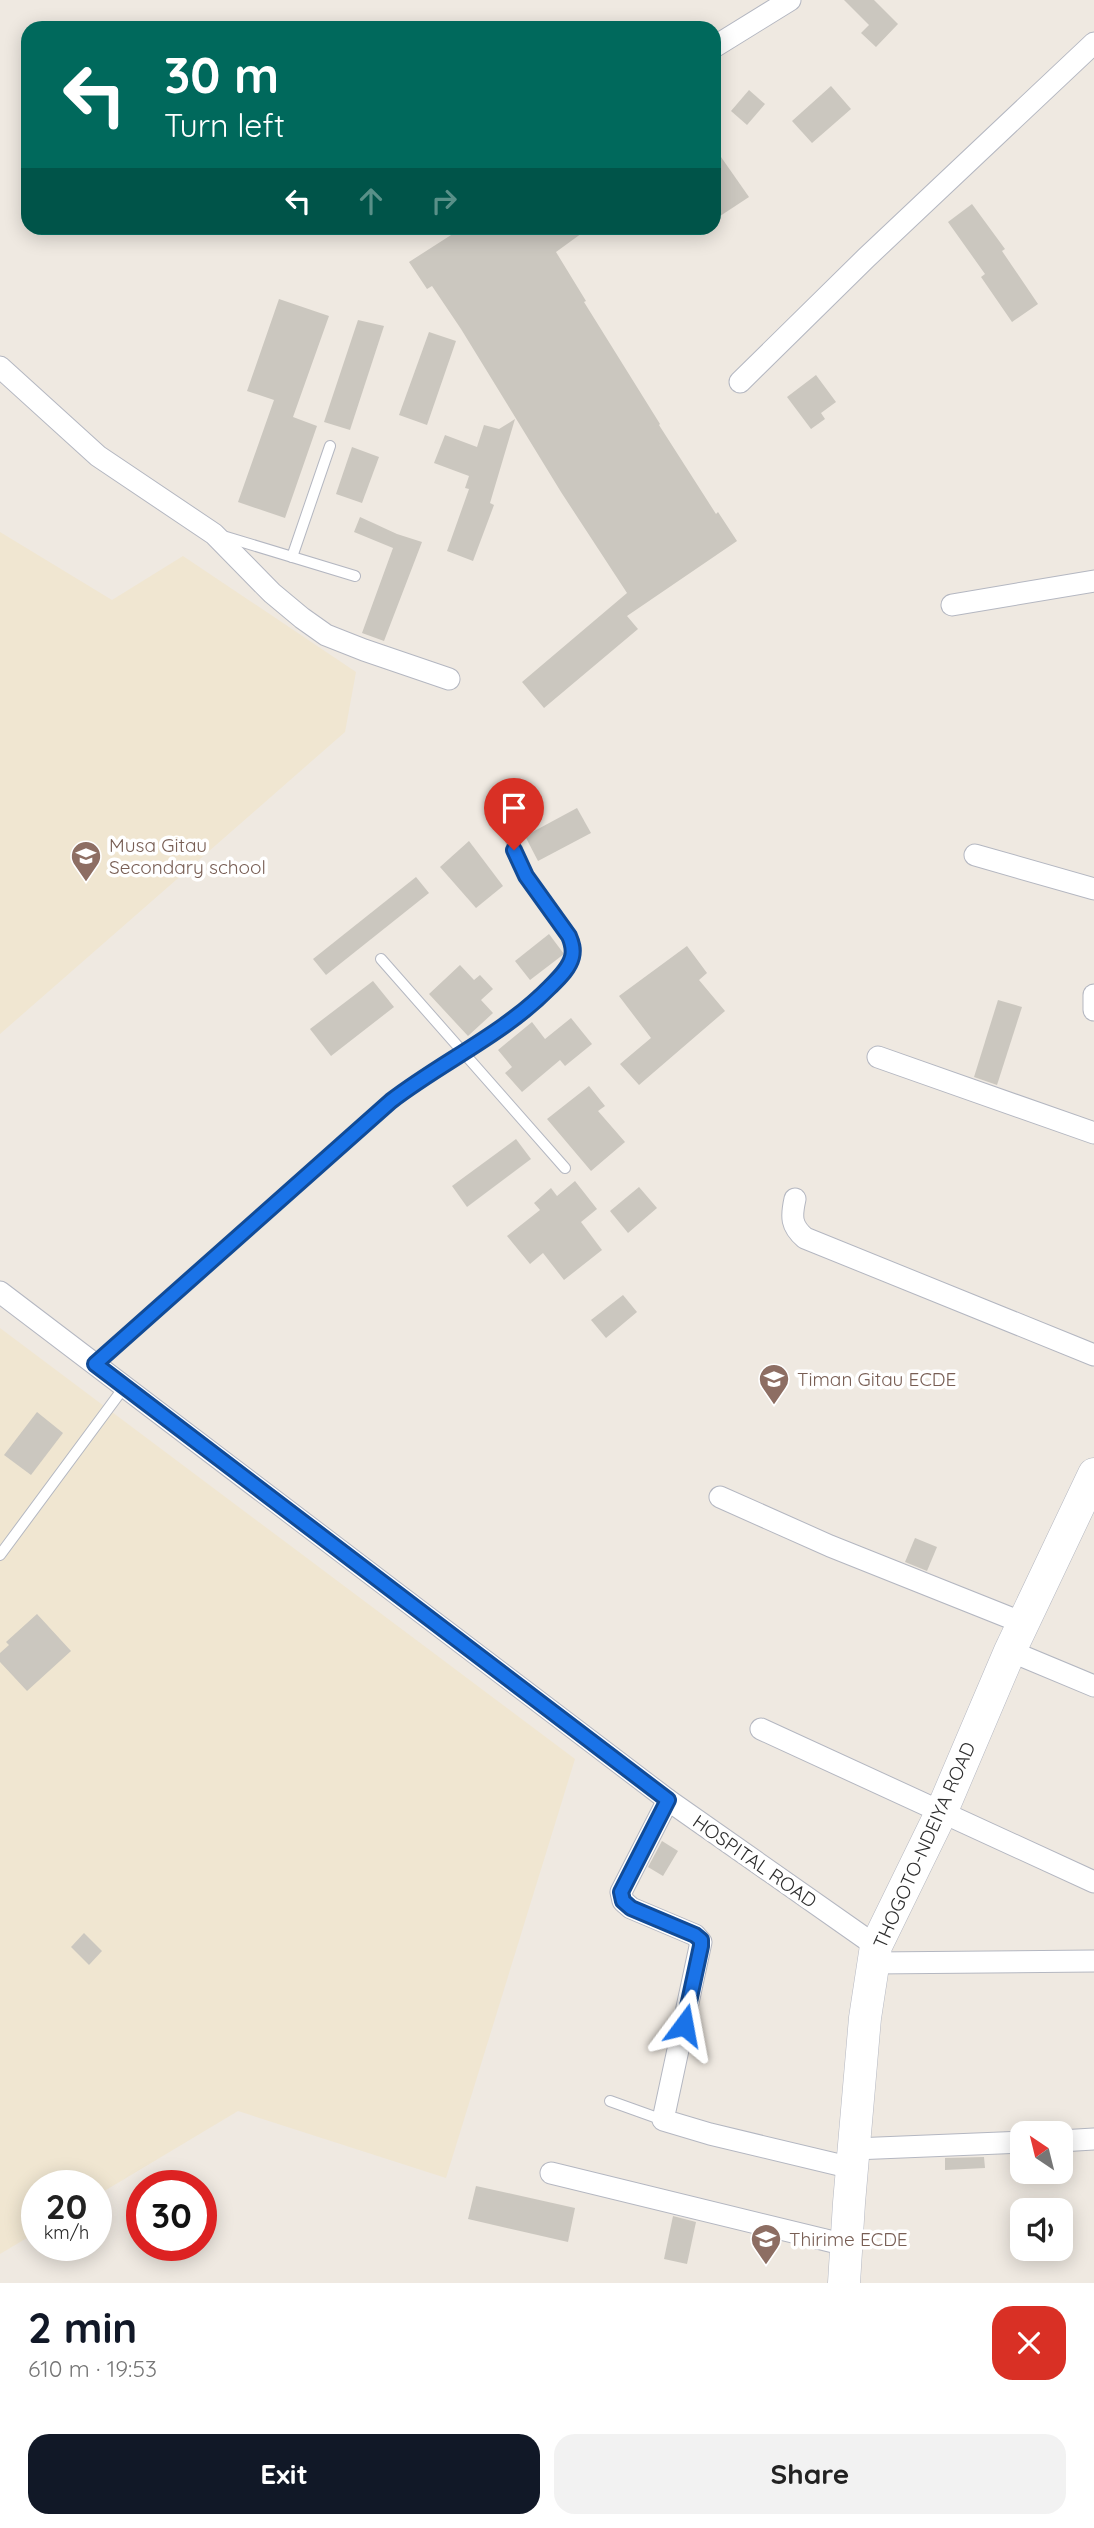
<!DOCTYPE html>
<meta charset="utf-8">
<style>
:root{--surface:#fff;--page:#f2f2f2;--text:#222;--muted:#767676;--accent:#111827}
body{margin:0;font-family:Quicksand,sans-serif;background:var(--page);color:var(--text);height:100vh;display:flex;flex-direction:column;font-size:26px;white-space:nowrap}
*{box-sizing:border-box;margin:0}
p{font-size:23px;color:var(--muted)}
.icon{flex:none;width:38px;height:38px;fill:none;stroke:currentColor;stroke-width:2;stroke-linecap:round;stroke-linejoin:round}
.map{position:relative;height:2283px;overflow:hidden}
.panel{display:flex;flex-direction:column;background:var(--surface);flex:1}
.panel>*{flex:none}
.hud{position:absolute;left:21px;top:21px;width:700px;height:214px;border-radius:21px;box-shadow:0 4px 18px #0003;background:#00695c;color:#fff;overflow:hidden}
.needle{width:46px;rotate:325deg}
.tools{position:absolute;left:1010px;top:2121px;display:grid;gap:14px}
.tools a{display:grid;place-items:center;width:63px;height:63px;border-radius:14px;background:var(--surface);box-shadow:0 4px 18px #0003;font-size:35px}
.speed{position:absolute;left:21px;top:2170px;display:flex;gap:14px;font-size:35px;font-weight:700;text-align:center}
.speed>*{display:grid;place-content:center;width:91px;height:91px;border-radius:50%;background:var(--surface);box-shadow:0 4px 18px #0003;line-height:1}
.speed small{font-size:18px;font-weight:400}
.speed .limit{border:10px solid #d22;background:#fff;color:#111}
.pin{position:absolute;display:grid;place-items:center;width:60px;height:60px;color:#fff;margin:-72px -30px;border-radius:50% 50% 50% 0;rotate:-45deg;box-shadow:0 0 7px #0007}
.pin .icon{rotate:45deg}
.me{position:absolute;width:77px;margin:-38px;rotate:13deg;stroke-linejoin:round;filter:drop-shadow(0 0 5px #0008)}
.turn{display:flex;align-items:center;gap:24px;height:147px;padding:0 28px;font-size:32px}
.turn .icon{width:91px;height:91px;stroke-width:2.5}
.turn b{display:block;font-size:49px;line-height:60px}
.lanes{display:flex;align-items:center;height:66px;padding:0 28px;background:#0003;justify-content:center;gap:35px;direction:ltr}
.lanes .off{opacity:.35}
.round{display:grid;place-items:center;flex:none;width:74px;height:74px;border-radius:21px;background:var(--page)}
.summary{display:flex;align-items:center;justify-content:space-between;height:119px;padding:0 28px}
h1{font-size:42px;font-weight:700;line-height:52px;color:var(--accent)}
.action{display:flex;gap:14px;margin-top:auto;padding:14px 28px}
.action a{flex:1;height:80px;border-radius:21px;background:var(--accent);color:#fff;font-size:28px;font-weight:700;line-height:80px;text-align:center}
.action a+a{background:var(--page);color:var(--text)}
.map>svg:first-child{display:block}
.education{fill:#f0e6d1}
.building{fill:#cbc7bf}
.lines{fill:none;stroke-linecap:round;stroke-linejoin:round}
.lane-casing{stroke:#b4b7c1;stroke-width:12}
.street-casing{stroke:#b4b7c1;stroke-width:23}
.secondary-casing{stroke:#b4b7c1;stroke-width:33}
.lane{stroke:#fff;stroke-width:10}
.street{stroke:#fff;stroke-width:21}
.secondary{stroke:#fff;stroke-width:32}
.route-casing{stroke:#114b97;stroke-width:18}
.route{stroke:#1a73e8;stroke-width:12}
.labels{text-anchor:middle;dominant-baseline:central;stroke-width:7;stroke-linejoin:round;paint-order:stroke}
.education-label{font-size:19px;fill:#785e54;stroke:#fff;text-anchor:start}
.street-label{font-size:19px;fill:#2e2e2e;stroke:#fff}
</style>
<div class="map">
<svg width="1094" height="2283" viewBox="0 0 1094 2283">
<rect width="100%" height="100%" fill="#efe9e1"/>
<g class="education">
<polygon points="0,532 112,600 183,556 356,672 345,732 0,1034"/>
<polygon points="0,1328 575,1759 446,2178 238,2111 96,2196 96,2186 37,2186 37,2232 0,2254"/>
</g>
<g class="building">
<polygon points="844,0 874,0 898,24 876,47 861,33 869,25"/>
<polygon points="831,86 851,109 812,143 792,121"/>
<polygon points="749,90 765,104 747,125 731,111"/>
<polygon points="714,147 749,197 714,220"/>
<polygon points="972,204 1005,249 1002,251 1038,304 1012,322 981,277 985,274 948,222"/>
<polygon points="462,228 589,228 556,252 586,301 584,302 660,424 659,425 716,514 718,512 737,541 627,616 638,629 544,708 522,682 627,593 561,492 461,329 432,286 427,289 409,262"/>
<polygon points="279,299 329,316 293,417 317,426 285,518 238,502 274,400 247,391"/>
<polygon points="358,320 384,326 350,430 324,422"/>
<polygon points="429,332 456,341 427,425 399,415"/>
<polygon points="816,375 836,402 821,413 825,419 811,429 787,397"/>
<polygon points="515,419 490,503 494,505 473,561 447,551 469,489 465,488 469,476 434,463 445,435 477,447 484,425 499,429"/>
<polygon points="352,447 379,457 362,503 336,494"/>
<polygon points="360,517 397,534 422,542 384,641 362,633 393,548 354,532"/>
<polygon points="577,808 591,833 538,861 525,836"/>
<polygon points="469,841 503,886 476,908 440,867"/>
<polygon points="416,877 429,893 326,975 313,959"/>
<polygon points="549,934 564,954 530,980 515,961"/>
<polygon points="687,946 707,973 699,980 725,1011 639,1085 620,1064 651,1038 619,996"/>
<polygon points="460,965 474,980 480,975 493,989 481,1000 493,1013 468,1036 429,994"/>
<polygon points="373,981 394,1007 331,1056 310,1029"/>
<polygon points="998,1000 1022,1007 997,1085 974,1077"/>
<polygon points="571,1018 592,1044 565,1066 560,1060 522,1092 505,1073 512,1067 498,1050 532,1022 545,1039"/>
<polygon points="589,1086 605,1106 598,1111 625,1142 591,1171 547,1119"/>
<polygon points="516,1139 531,1159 467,1207 452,1186"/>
<polygon points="575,1181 597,1209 581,1222 602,1250 564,1280 543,1253 530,1264 507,1236 540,1210 534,1203 551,1188 557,1196"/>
<polygon points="639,1187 657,1208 628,1233 610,1211"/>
<polygon points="623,1295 637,1312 606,1338 591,1320"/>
<polygon points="37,1412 63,1433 31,1475 4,1455"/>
<polygon points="915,1538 937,1547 927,1571 905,1562"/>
<polygon points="37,1614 71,1651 27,1691 0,1662 0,1653 9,1645 6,1642"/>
<polygon points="662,1841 678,1851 663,1876 648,1867"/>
<polygon points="84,1933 102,1951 89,1965 71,1947"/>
<polygon points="984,2157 985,2168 945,2170 945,2158"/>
<polygon points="476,2186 575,2208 568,2242 468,2219"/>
<polygon points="673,2216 696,2222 687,2264 664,2259"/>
</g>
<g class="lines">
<g class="lane-casing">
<g id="lane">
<polyline points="223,536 355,576"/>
<polyline points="292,557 330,446"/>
<polyline points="381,959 565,1168"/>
<path d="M 95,1364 L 391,1101 C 431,1070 561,1003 572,957 C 574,949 572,943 569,936 C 547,905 512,870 510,830 C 509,821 510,811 511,802"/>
<polyline points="0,1555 125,1386"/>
<polyline points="610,2101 663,2120"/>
</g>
</g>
<g class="street-casing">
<g id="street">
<polyline points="714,47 790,0"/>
<polyline points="0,367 98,456 214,534 272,593 302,618 326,635 364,650 449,679"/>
<polyline points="740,382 866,258 1094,43"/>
<polyline points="952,605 1094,581"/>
<polyline points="975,855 1094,889"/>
<polyline points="1094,995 1094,1010"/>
<polyline points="878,1057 1094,1133"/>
<path d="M 795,1199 C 791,1217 791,1226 805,1238 L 1094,1355"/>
<polyline points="0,1292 668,1800 876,1946"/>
<polyline points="720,1497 830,1546 1023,1623"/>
<polyline points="1010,1651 1094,1686"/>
<polyline points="761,1729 1094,1882"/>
<polyline points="668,1800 621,1892 623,1901 631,1908 695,1935 701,1942 663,2120 710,2134 852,2168"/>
<polyline points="873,1963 1094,1961"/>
<polyline points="1060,2141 1094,2139"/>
<polyline points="854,2149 1022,2142"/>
<polyline points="551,2173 846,2245"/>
</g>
</g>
<g class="secondary-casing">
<polyline id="secondary" points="844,2283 849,2203 865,2018 876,1946 941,1813 1010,1651 1094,1474"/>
</g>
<use href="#lane" class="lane"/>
<use href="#street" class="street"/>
<use href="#secondary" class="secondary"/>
</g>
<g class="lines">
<g class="route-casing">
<path id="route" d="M 514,850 L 526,876 L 569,936 C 572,943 574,949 572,957 C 569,969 558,979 550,987 C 504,1034 443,1061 391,1101 L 95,1364 L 668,1800 L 621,1892 L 623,1901 L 631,1908 L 695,1935 L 701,1940 L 701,1946 L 684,2025"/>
</g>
<use href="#route" class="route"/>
</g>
<defs>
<g id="school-pin" transform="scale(1.575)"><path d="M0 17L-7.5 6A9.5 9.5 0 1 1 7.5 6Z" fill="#8d6e63" stroke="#fff"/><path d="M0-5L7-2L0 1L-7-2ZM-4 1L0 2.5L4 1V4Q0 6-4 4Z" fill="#fff"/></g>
</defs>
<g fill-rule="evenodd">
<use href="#school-pin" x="86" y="856"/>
<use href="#school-pin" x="774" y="1379"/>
<use href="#school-pin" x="766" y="2239"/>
</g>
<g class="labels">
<g class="education-label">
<text x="109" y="845">Musa Gitau<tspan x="109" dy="22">Secondary school</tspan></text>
<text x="797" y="1379">Timan Gitau ECDE</text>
<text x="789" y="2239">Thirime ECDE</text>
</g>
<g class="street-label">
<text transform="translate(924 1845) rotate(-66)">THOGOTO-NDEIYA ROAD</text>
<text transform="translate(755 1861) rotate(35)">HOSPITAL ROAD</text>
</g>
</g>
</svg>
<div class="tools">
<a><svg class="needle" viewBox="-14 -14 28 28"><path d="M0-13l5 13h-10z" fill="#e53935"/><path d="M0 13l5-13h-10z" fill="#767676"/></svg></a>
<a><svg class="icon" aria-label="sound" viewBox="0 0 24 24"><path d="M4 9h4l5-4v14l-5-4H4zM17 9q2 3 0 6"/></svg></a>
</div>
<div class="speed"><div>20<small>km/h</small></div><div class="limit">30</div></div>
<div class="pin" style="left:514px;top:850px;background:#d93025"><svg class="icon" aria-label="arrive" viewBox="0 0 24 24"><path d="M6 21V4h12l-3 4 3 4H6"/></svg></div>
<svg class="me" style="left:684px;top:2025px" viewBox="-20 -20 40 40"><path d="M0-17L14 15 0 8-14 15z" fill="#1a73e8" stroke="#fff" stroke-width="4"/></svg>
<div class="hud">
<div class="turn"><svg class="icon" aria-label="left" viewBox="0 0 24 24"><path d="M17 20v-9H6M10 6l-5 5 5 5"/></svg><div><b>30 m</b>Turn left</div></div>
<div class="lanes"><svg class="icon" aria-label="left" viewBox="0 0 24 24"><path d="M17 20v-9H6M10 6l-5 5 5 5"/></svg><svg class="icon off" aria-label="ahead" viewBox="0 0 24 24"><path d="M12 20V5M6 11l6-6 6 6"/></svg><svg class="icon off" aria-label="right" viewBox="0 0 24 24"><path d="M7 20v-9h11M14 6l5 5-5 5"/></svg></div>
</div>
</div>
<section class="panel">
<div class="summary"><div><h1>2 min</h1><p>610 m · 19:53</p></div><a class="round" style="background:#d93025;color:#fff"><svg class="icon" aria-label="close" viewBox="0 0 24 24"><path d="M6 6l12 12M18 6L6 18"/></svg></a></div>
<div class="action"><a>Exit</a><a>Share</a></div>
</section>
